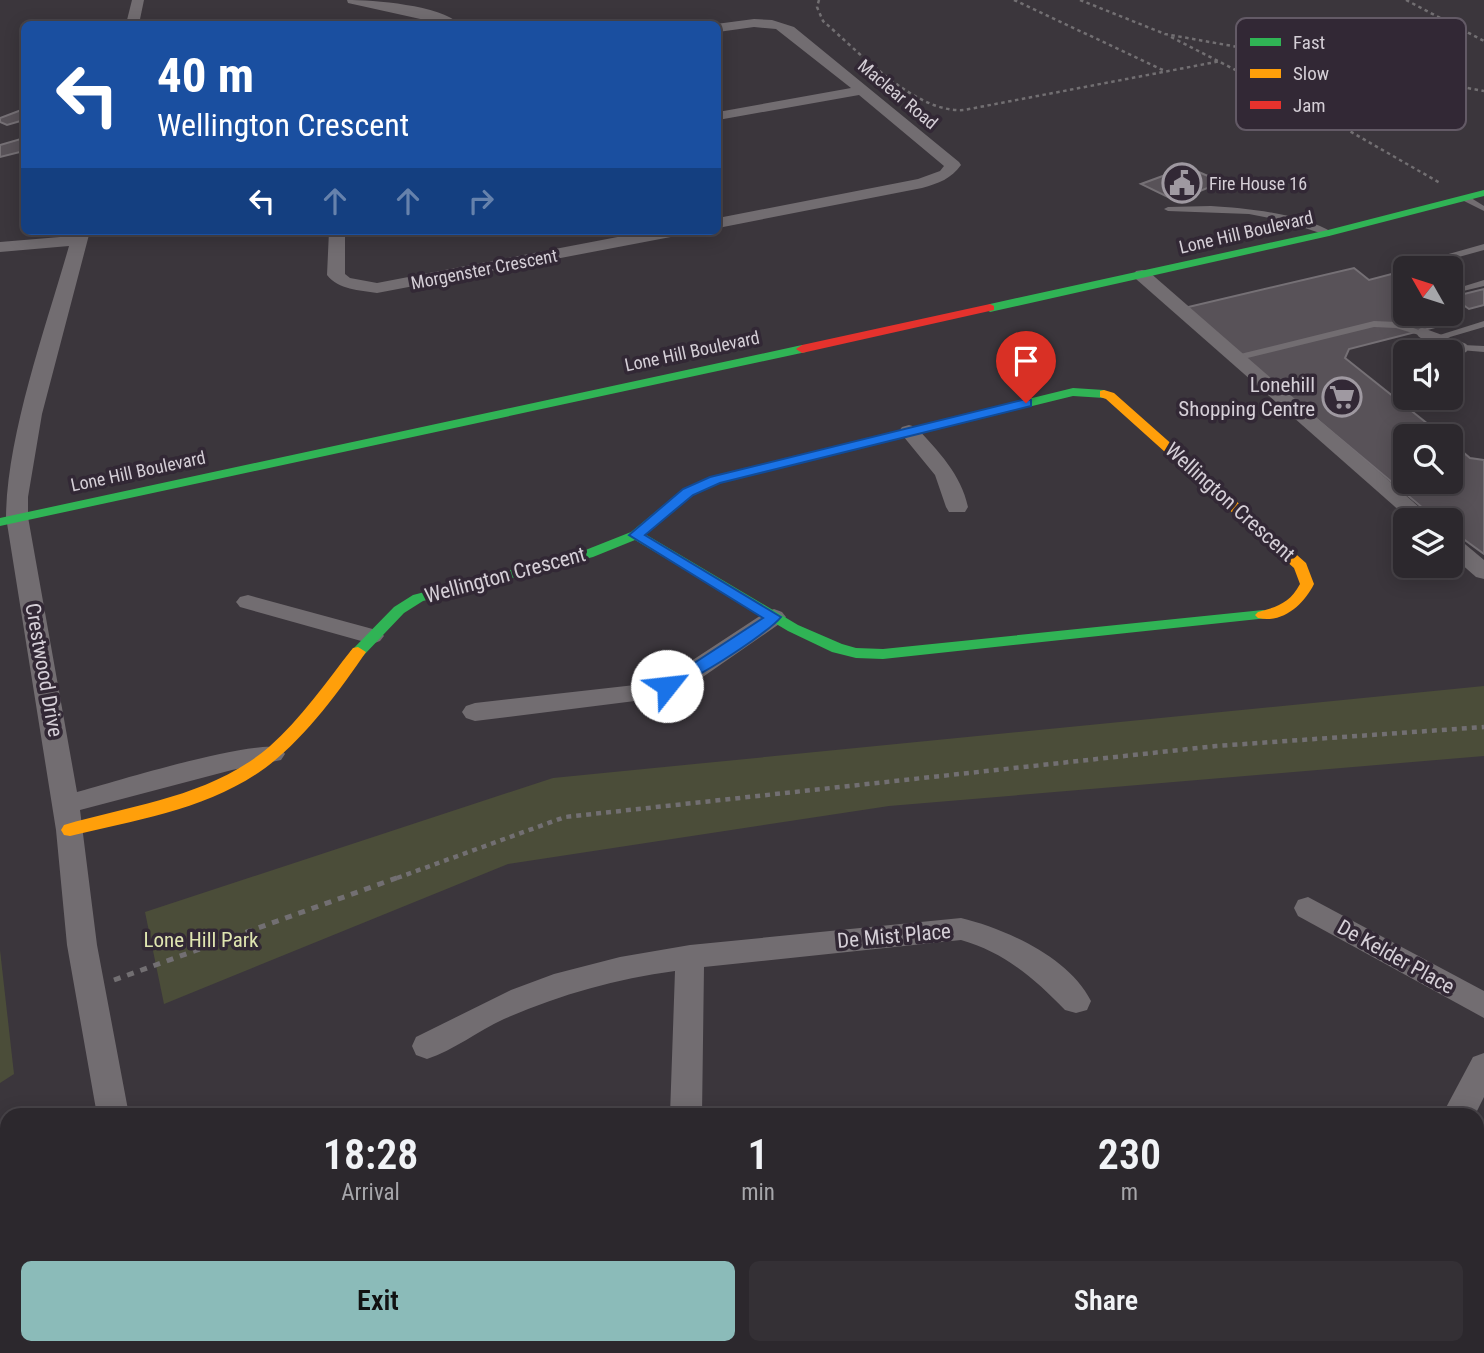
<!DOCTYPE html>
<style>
:root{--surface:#2c282d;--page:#343035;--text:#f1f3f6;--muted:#a6a6aa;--line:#484449;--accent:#8bbbb9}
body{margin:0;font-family:"Roboto Condensed",sans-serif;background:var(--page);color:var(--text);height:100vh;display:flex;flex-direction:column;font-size:26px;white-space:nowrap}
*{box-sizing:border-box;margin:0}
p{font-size:23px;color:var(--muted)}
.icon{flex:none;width:38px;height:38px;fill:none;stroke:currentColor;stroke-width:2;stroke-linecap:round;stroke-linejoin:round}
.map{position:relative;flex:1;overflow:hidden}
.panel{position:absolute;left:0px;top:1108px;width:1484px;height:247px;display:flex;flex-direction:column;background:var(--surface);border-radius:21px 21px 0 0;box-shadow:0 4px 18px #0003,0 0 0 2px var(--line)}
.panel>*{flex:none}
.banner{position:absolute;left:21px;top:21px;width:700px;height:214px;border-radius:10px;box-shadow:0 4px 18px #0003,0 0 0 2px var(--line);background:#1a4fa0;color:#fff;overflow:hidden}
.needle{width:46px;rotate:309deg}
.controls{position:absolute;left:1393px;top:256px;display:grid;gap:14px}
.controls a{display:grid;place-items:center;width:70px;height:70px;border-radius:10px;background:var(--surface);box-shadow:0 4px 18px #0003,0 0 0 2px var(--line);font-size:35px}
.pin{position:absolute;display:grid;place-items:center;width:60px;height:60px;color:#fff;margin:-72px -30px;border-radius:50% 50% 50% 0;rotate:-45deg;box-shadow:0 0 7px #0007}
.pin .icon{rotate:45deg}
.me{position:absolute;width:77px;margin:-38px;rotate:61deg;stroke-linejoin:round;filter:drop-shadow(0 0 5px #0008)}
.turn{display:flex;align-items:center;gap:24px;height:147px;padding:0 21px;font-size:32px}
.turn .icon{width:91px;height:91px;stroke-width:2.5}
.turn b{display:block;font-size:49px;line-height:60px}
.lanes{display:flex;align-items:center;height:66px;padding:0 21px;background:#0003;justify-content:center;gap:35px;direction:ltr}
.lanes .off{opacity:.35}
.eta{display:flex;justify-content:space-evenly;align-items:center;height:119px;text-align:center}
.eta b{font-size:42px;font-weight:600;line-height:49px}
.cta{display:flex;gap:14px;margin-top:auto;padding:14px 21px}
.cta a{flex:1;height:80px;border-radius:10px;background:var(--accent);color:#111;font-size:28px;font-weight:600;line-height:80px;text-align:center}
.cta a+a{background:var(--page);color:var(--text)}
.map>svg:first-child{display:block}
.green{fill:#4b4d39}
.building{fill:#585258;stroke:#757075;stroke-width:2}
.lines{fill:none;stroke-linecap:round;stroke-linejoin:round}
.path-far2{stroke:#726f72;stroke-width:2.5;stroke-dasharray:3.5 3.5;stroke-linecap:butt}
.path-far1{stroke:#726f72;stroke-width:4.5;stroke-dasharray:5 5;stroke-linecap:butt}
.path{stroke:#726f72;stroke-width:5;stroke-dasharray:7 7;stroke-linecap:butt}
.lane{fill:#726d71;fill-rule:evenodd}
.street{fill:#726d71;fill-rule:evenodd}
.fast{fill:#30b455;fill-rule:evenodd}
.slow{fill:#ff9f0a;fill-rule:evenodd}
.jam{fill:#e5322d;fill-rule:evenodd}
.lane-bridge{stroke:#726d71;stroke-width:10}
.route{fill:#1a73e8;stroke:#114b97;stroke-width:2}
.labels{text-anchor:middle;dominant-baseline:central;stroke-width:7;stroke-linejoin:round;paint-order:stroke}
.far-street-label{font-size:18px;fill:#d5cfd7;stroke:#322835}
.far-poi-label{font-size:18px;fill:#d5cfd7;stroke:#322835;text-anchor:start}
.poi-label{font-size:21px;fill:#d5cfd7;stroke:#322835;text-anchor:end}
.street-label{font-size:21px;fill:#d5cfd7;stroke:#322835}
.park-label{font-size:21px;fill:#dfe5b0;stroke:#322835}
.key{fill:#322835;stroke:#635a66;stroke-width:2}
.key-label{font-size:19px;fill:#d5cfd7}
</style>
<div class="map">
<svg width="1484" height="1353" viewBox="0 0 1484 1353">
<rect width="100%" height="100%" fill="#3b363c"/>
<g class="green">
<polygon points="1484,686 1484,756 889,806 508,864 164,1004 145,912 553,778"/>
<polygon points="0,950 14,1074 0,1083"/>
</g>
<g class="building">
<polygon points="24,109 24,120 7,125 0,122 0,118"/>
<polygon points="24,138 24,151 0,157 0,145"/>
<polygon points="1187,167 1222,182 1176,201 1141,184"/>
<polygon points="1354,268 1369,280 1403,271 1405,313 1428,313 1423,314 1439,326 1349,349 1345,358 1443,436 1405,436 1405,481 1451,481 1451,442 1470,458 1484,460 1484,554 1451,530 1451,520 1438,520 1430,514 1184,308"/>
<polygon points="1484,289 1484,305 1469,309 1452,297"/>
</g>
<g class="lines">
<g class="path-far2">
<path d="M 819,0 L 817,7 L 823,21 C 858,51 916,114 964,110 L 1221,61"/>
<polyline points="1014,0 1165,71"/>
<polyline points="1080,0 1165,34 1484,91"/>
<polyline points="1406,0 1484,41"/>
<polyline points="1171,37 1306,106 1440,183"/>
</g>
<polyline class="path-far1" points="397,878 565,817 1216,746 1484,727"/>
<polyline class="path" points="114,980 402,876"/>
<g class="lane">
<polygon points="1462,196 1468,196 1484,206 1484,211 1462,200"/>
<path d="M 1211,206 C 1247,208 1304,214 1333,233 L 1329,236 L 1284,221 L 1249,214 L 1168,211 L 1164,209 L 1168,207 Z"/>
<polygon points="1484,244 1484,250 1437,263 1432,265 1432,268 1424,268 1425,262 1431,259"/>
<polygon points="1484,280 1484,286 1459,292 1455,289"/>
<polygon points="1374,321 1397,322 1427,333 1422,336 1396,328 1374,327 1235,361 1230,358 1232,356"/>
<polygon points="1484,321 1484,327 1416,347 1411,344"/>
<polygon points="1463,345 1484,346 1484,352 1460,350 1458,348"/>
</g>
<g class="street">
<polygon points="132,0 144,0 139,24 126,24"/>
<path d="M 347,0 C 373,0 441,5 459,24 L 443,24 L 348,3 Z"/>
<path d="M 754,19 L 772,20 L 794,27 L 959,162 L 961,165 C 951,179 939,183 922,188 L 718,228 L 718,218 L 918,179 L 940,171 L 944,166 L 859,95 L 718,120 L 718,112 L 851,88 L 776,29 L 754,27 L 718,32 L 716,24 Z"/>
<path d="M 74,231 L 90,231 L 42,414 L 28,497 L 28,517 L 77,792 C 114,782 252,739 281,748 L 285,754 L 281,760 L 232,770 L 80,810 L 97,945 L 129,1115 L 97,1115 L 67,945 L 56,830 L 6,517 C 7,434 46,327 69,246 L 0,252 L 0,242 L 72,236 Z"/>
<path d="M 329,231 L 345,231 L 345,274 L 350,278 L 377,283 L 649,231 L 684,231 L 676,236 L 377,293 C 359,290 339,290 327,275 Z"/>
<polygon points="1142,270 1148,271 1434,520 1410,520 1136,279 1133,275 1136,271"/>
<path d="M 909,425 L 916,427 C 938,451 961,474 968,507 L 965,512 L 949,512 L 946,507 L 935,475 L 899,431 L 902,427 Z"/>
<polygon points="1451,537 1459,539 1484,560 1484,579 1476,577 1451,555"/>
<polygon points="248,595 380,631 384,636 380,641 372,644 240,607 236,602 240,597"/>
<polygon points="774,609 782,612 786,617 782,622 697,681 676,692 635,701 475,721 466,718 462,712 466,706 475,703 635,685 660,679 679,669 766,612"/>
<polygon points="1308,897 1484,991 1484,1018 1298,916 1294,908 1298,900"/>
<path d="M 961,918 C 1006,929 1069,957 1091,1001 L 1087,1010 L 1076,1013 L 1065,1010 C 1035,979 1004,952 961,940 L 704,967 L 702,1115 L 670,1115 L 675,971 C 615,979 559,995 504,1019 C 478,1031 454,1050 427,1059 L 416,1055 L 412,1046 L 416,1037 L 511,990 L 554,974 L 620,957 L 690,945 Z"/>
<polygon points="1484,1053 1484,1097 1475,1115 1442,1115 1473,1057"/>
<polygon points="134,1348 170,1348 171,1353 135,1353"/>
<rect x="659" y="1348" width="36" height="5"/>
<rect x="1331" y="1348" width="36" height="5"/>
</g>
<g class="fast">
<polygon points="1484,190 1484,196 1329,236 990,312 984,308 990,304 1328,230"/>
<polygon points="802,345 808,349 806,352 0,526 0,518"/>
<polygon points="1073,388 1104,390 1110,394 1104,398 1073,396 720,483 693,495 645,534 798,625 842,644 856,648 883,649 1263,610 1268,612 1271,615 1268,618 883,659 856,658 832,652 788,631 635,540 593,557 423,601 404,613 363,656 353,656 350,652 394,607 413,595 583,551 631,532 683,489 710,477"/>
</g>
<g class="slow">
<path d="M 1104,390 L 1114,393 L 1306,563 L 1314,584 C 1304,604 1283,624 1258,618 L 1255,615 L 1258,612 C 1277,607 1290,603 1300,584 L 1294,568 L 1106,399 L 1100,397 L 1100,391 Z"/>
<path d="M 358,647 L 366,652 C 338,693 300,745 258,773 C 203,810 133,821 70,836 L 64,835 L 61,830 L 64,825 C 135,804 210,797 269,747 C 301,719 326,682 353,648 Z"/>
</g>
<polygon class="jam" points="990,304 994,306 994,310 802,353 796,349 802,345"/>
<polyline class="lane-bridge" points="1422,333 1463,348"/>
</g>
<path class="route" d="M 1026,399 L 1031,400 L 1031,406 L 720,483 L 693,495 L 645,535 L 781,617 C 770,632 676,694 661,689 L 659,686 L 763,618 L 629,535 L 683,489 L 710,477 Z"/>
<defs>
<g id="civic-ring" transform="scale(2.0125)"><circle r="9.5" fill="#322835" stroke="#9f99a1" stroke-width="1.5"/><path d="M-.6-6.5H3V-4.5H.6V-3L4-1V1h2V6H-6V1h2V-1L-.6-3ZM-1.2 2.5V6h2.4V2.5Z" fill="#9f99a1"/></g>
<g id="supermarket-ring" transform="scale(2.0125)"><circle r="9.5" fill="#322835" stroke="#9f99a1" stroke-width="1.5"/><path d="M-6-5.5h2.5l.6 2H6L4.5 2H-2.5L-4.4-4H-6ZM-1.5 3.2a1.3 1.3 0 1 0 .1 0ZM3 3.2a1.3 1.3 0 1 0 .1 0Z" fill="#9f99a1"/></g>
</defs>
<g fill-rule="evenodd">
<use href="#civic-ring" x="1182" y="183"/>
<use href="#supermarket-ring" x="1342" y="397"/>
</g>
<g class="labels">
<g class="far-street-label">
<text transform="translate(898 94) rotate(40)">Maclear Road</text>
<text transform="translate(1246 232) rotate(-13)">Lone Hill Boulevard</text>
<text transform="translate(484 269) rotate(-11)">Morgenster Crescent</text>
<text transform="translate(692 351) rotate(-12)">Lone Hill Boulevard</text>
<text transform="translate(138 471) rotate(-12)">Lone Hill Boulevard</text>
</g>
<g class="far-poi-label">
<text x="1209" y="183">Fire House 16</text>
</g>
<g class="poi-label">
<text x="1315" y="385">Lonehill<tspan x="1315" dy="24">Shopping Centre</tspan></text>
</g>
<g class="street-label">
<text transform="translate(1230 502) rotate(42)">Wellington Crescent</text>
<text transform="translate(505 575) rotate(-15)">Wellington Crescent</text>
<text transform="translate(44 670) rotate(80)">Crestwood Drive</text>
<text transform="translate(894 936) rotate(-5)">De Mist Place</text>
<text transform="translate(1396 957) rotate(29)">De Kelder Place</text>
</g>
<g class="park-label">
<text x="201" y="940">Lone Hill Park</text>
</g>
</g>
<rect x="1236" y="18" width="230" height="112" rx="10" class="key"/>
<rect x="1250" y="38" width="31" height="8" fill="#30b455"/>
<rect x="1250" y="69" width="31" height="9" fill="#ff9f0a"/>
<rect x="1250" y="101" width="31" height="8" fill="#e5322d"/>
<g class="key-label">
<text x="1293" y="49">Fast</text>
<text x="1293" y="80">Slow</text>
<text x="1293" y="112">Jam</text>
</g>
</svg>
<div class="controls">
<a><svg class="needle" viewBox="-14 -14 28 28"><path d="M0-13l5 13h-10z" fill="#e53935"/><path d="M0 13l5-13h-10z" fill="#a6a6aa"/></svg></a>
<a><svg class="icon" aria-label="sound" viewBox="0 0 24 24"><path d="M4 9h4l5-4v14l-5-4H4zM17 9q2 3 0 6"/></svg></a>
<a><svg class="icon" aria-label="search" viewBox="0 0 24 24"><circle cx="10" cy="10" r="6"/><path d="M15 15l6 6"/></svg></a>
<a><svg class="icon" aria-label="layers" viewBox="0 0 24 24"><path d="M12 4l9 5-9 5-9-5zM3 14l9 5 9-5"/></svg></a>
</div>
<div class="pin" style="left:1026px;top:403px;background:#d93025"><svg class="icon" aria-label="arrive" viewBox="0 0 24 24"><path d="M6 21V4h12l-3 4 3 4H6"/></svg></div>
<svg class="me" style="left:667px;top:686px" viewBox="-20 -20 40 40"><circle r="19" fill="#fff"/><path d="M0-13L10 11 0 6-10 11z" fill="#1a73e8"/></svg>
<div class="banner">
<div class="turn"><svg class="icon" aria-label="left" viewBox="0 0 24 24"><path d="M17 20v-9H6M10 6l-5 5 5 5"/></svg><div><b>40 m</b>Wellington Crescent</div></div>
<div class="lanes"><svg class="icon" aria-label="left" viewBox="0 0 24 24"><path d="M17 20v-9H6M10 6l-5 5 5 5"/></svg><svg class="icon off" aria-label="ahead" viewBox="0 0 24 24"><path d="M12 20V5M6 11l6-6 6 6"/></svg><svg class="icon off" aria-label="ahead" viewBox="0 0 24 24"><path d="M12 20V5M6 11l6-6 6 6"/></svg><svg class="icon off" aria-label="right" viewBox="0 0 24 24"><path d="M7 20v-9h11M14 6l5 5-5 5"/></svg></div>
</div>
<section class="panel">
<div class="eta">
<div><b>18:28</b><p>Arrival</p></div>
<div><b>1</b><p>min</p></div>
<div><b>230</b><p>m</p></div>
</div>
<div class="cta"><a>Exit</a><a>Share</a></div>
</section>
</div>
